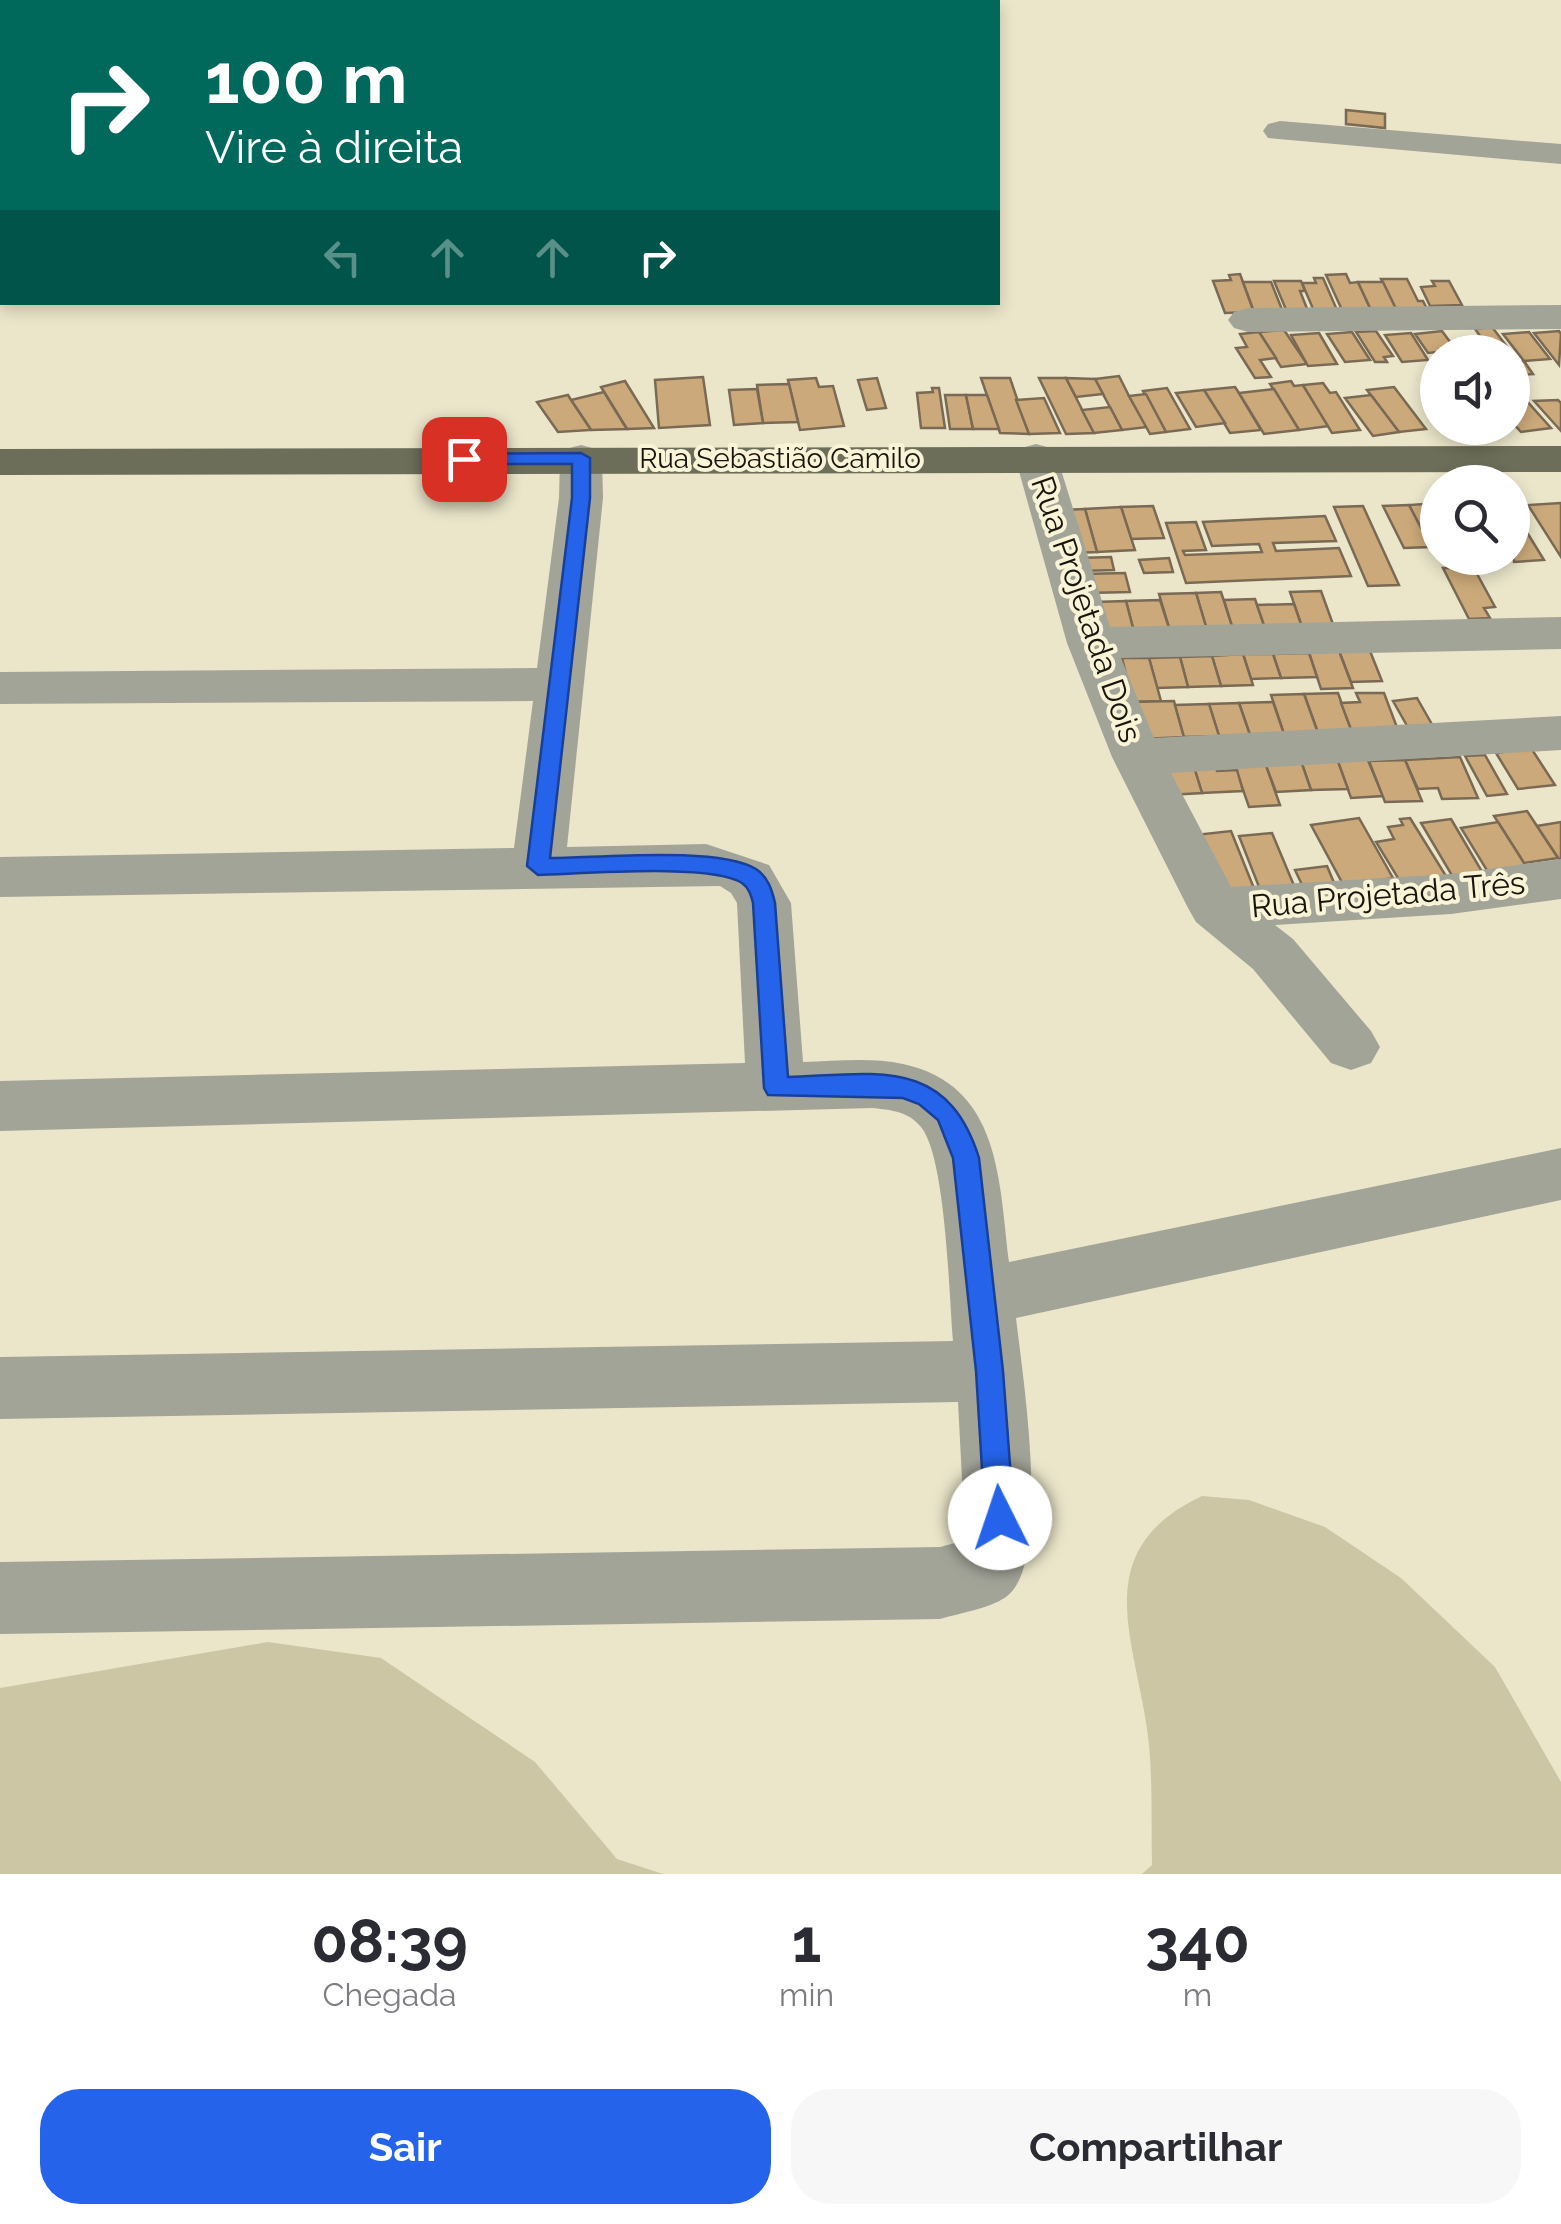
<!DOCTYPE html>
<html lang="pt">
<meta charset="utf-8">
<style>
:root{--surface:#fff;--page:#f7f7f7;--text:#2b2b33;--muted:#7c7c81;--accent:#2563eb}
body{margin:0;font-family:Raleway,sans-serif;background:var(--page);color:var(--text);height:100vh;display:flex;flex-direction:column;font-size:38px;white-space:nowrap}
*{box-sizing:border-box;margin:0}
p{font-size:32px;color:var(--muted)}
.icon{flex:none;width:55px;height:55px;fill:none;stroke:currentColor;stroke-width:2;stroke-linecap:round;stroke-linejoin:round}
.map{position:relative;height:1874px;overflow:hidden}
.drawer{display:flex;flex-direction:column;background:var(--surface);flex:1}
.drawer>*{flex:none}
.hud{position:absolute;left:0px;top:0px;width:1000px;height:305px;box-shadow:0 5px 15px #0003;background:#00695c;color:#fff;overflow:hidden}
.buttons{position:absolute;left:1420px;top:335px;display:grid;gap:20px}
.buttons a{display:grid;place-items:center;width:110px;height:110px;border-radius:50%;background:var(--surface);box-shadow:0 5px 15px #0003;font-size:50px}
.pin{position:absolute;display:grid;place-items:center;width:85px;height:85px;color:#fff;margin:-42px;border-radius:20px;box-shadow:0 5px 15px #0006}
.me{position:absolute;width:110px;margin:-55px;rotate:356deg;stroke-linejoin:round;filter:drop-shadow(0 0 8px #0008)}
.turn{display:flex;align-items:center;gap:35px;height:210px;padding:0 40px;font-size:45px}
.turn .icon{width:130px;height:130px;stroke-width:2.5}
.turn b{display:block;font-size:70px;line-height:85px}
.lanes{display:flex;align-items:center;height:95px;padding:0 40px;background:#0003;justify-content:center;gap:50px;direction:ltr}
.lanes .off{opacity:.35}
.eta{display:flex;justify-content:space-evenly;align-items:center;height:170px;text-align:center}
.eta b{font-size:60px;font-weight:700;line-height:70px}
.action{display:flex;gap:20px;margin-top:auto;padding:20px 40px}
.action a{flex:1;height:115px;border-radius:40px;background:var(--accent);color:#fff;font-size:40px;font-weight:700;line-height:115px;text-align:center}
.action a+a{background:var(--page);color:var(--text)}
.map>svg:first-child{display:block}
.green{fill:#cdc6a5}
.building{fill:#cba97a;stroke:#7a6a55;stroke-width:2.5}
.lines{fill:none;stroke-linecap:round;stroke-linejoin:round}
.minor{fill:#a3a498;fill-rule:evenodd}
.major{fill:#6c6e59;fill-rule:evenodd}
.route{fill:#2563eb;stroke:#184099;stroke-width:2.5}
.labels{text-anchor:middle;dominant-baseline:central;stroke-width:8;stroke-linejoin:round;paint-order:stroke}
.far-street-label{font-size:28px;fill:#18160c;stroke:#f9f3d7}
.street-label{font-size:32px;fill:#18160c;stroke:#f9f3d7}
</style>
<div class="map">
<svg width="1561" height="1874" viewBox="0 0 1561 1874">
<rect width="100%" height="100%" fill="#ebe6ca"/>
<g class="green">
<path d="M 1202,1496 L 1249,1500 L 1325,1527 L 1401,1578 L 1495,1667 L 1561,1782 L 1561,1874 L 1142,1874 L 1152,1865 C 1151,1823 1153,1778 1148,1736 C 1136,1639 1086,1551 1202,1496 Z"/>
<polygon points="268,1642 381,1658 535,1762 617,1859 663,1874 0,1874 0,1688"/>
</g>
<g class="building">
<polygon points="1346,110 1385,114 1385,128 1346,124"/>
<polygon points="1240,274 1254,312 1225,313 1213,281 1231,280 1229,275"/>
<polygon points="1346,274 1350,283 1358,282 1371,310 1342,310 1326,275"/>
<polygon points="1314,278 1323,278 1337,310 1314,311 1302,283 1316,283"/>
<polygon points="1381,279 1407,279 1418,301 1423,301 1427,309 1396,309"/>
<polygon points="1274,281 1301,281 1305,291 1300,291 1308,311 1287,312"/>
<polygon points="1432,281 1449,281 1462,305 1430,306 1421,287 1435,286"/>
<polygon points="1243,282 1271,282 1283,312 1254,312"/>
<polygon points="1358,282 1383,282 1396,309 1371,310"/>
<polygon points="1492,327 1511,352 1492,352 1475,329"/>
<polygon points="1284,330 1307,364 1281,367 1259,332"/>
<polygon points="1376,331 1393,356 1384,357 1387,362 1375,362 1356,332"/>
<polygon points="1442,331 1456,350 1428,353 1415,334"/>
<polygon points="1559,331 1561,334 1559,365 1534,333"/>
<polygon points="1259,332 1276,358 1260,360 1271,377 1255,378 1236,348 1247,347 1240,334"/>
<polygon points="1352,332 1370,360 1345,362 1327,334"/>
<polygon points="1529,332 1550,359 1524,361 1503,334"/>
<polygon points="1319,333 1337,364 1308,366 1291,335"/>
<polygon points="1411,333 1428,360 1402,362 1385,335"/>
<polygon points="1512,355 1518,362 1524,361 1533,374 1512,375"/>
<polygon points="1119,376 1129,396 1147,427 1122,430 1095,379"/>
<polygon points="703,377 710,425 659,428 655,380"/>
<polygon points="816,378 819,387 833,386 844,426 800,430 788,380"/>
<polygon points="877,378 886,408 867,410 858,380"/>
<polygon points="981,378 1010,378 1029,434 1000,433"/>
<polygon points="1039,378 1066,378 1094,433 1066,434"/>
<polygon points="1066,378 1095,379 1103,394 1076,397"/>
<polygon points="625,381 654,428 627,429 601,387"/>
<polygon points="1291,381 1294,386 1303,385 1329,426 1299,430 1270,384"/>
<polygon points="1323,383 1330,393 1336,392 1360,430 1332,433 1303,385"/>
<polygon points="789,384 798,422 763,423 757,385"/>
<polygon points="1235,387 1239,393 1261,430 1230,433 1204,390"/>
<polygon points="1394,387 1426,429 1399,432 1367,390"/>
<polygon points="932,388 939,388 945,428 921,428 917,393 933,392"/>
<polygon points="1167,388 1190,429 1166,432 1143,391"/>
<polygon points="757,389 763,423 734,425 729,390"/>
<polygon points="1274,389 1299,430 1264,434 1239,393"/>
<polygon points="1512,389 1516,389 1551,428 1521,432 1512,422"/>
<polygon points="1204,390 1225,423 1196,427 1176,393"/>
<polygon points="604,392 623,423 627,429 591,430 571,400"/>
<polygon points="1146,394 1166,432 1150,434 1129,396"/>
<polygon points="568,395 571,400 591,430 558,432 537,402"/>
<polygon points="945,395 966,395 973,429 950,429"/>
<polygon points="966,395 987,395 999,429 973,429"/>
<polygon points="1371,395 1399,432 1373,436 1345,398"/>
<polygon points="1044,398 1060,433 1029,434 1016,400"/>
<polygon points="1558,400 1561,403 1561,431 1534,401"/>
<polygon points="1110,407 1122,430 1094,433 1082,410"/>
<polygon points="1437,503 1438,556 1435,556 1409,505"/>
<polygon points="1561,503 1561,557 1528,505"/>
<polygon points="1409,505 1431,547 1404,548 1383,506"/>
<polygon points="1153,506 1164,538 1131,539 1121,507"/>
<polygon points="1363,506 1399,585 1368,586 1334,507"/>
<polygon points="1121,507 1135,550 1097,552 1085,509"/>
<polygon points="1512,508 1544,560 1514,562"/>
<polygon points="1085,509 1097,552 1074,553 1062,510"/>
<polygon points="1325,516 1336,541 1273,543 1276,551 1339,548 1351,576 1186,583 1166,523 1196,522 1206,550 1183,551 1185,555 1262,552 1259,544 1212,546 1203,522"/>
<polygon points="1111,557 1114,570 1080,571 1077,558"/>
<polygon points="1169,558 1173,572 1144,573 1139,560"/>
<polygon points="1470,561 1495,607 1484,608 1490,618 1469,619 1443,568 1454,568 1451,562"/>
<polygon points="1125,573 1130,592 1087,593 1082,574"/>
<polygon points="1321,591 1334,627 1302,627 1290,592"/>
<polygon points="1221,592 1233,629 1207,630 1196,593"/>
<polygon points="1196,593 1207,630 1170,631 1159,594"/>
<polygon points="1255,599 1265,628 1233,629 1224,600"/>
<polygon points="1160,600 1170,631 1134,632 1126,601"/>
<polygon points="1126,601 1134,632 1102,633 1095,602"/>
<polygon points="1294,604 1302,627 1265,628 1257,605"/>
<polygon points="1339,651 1370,651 1382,681 1351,682"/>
<polygon points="1339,651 1353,688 1321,689 1309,653"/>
<polygon points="1309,653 1317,677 1281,678 1273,654"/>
<polygon points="1243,654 1273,654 1281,678 1251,679"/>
<polygon points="1243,654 1253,685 1221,686 1212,656"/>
<polygon points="1212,656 1221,686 1188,687 1180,657"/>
<polygon points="1180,657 1188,687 1157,688 1149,658"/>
<polygon points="1122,658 1149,658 1161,701 1133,702"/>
<polygon points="1338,693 1352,732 1318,733 1304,694"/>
<polygon points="1356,693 1384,693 1398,730 1352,732 1341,703 1360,702"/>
<polygon points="1304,694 1318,733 1284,734 1271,695"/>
<polygon points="1417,698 1434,728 1410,731 1393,701"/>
<polygon points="1174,701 1184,737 1143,739 1133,702"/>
<polygon points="1273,702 1284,734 1250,735 1239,703"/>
<polygon points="1239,703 1250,735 1219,736 1209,704"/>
<polygon points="1209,704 1219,736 1184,737 1175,705"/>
<polygon points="1531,748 1555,785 1518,789 1496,753"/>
<polygon points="1485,755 1507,794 1487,796 1465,756"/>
<polygon points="1460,757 1478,798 1442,799 1438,788 1418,789 1405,760"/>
<polygon points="1367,758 1383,796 1351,798 1337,759"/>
<polygon points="1337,759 1348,789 1311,790 1301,761"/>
<polygon points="1405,760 1422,801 1385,802 1369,761"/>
<polygon points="1301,761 1311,790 1276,792 1265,763"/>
<polygon points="1265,763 1280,805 1249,807 1234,764"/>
<polygon points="1216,766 1217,771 1237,770 1243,791 1202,793 1194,767"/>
<polygon points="1194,767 1202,793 1169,795 1161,768"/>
<polygon points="1527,811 1537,826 1558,858 1524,863 1494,816"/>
<polygon points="1359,818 1393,878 1344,886 1311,825"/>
<polygon points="1410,818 1446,876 1401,883 1376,842 1394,839 1388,827 1403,825 1400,819"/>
<polygon points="1451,819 1484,875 1454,879 1421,823"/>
<polygon points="1498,822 1529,871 1491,877 1461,828"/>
<polygon points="1561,822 1561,862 1537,826"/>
<polygon points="1231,831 1255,891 1218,895 1195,835"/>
<polygon points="1272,833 1295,888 1261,892 1239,836"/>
<polygon points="1327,866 1335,885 1304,889 1295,870"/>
</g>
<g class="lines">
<g class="minor">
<polygon points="1280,121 1561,144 1561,164 1268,138 1263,131 1268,124"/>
<polygon points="1561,305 1561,329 1248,332 1234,328 1228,320 1234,312 1248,308"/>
<polygon points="1036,444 1051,448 1057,457 1110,627 1561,617 1561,649 1121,658 1154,738 1561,716 1561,750 1171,773 1231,887 1451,874 1561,859 1561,899 1451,914 1275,925 1293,939 1371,1031 1380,1047 1371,1063 1351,1070 1331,1063 1253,969 1196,922 1188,908 1112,757 1067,643 1015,457 1021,448"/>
<path d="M 581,445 L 596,449 L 602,458 L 603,498 L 567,847 L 706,844 L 769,865 L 791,903 L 803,1062 C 836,1061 871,1057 903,1064 C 1001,1085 999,1181 1009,1262 L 1561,1148 L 1561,1200 L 1016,1318 C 1022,1372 1053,1564 1006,1597 C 988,1609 960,1613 940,1619 L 0,1634 L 0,1562 L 940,1547 L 959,1542 L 964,1518 L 958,1402 L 0,1419 L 0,1357 L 953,1341 C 949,1297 946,1157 921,1127 C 908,1111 891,1110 872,1108 L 0,1131 L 0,1081 L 745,1063 L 737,903 L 731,893 L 720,886 L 0,897 L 0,857 L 514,848 L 533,701 L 0,704 L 0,672 L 537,668 L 559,498 L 560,458 L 566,449 Z"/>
</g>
<polygon class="major" points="1561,446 1561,472 0,475 0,449"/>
</g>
<path class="route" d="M 581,453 L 590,458 L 590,498 L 550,858 C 598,858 717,846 756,869 C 768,877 772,890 775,903 L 788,1077 C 876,1074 947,1056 979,1158 L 1003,1371 L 1014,1518 L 1010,1528 L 1000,1532 L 989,1528 L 985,1518 L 976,1371 L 953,1158 L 938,1120 L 919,1104 L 903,1098 L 768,1095 L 764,1088 L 753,903 C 751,895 749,888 742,883 C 712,863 580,874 538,875 L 527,866 L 572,498 L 572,464 L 464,464 L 456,459 L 464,454 Z"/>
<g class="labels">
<g class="far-street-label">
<text x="780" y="458">Rua Sebastião Camilo</text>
</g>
<g class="street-label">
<text transform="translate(1087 609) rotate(71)">Rua Projetada Dois</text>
<text transform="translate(1388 894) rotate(-5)">Rua Projetada Três</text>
</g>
</g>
</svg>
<div class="buttons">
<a><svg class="icon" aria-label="sound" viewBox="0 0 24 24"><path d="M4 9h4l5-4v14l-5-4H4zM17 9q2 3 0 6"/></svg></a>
<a><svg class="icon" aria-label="search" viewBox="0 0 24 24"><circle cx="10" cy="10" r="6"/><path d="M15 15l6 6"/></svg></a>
</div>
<div class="pin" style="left:464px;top:459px;background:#d93025"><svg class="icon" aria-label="arrive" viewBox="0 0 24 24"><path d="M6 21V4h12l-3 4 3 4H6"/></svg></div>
<svg class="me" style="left:1000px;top:1518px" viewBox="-20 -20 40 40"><circle r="19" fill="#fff"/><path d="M0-13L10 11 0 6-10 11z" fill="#2563eb"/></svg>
<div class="hud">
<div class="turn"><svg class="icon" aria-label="right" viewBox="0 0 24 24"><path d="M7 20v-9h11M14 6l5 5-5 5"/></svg><div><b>100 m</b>Vire à direita</div></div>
<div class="lanes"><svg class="icon off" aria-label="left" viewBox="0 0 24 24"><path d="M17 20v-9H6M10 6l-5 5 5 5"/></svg><svg class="icon off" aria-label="ahead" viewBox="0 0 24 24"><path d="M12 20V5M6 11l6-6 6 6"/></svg><svg class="icon off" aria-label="ahead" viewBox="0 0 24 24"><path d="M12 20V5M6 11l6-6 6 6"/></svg><svg class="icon" aria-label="right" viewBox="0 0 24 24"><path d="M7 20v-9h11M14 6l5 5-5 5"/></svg></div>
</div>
</div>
<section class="drawer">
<div class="eta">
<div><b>08:39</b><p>Chegada</p></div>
<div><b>1</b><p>min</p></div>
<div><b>340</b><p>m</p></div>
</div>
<div class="action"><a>Sair</a><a>Compartilhar</a></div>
</section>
